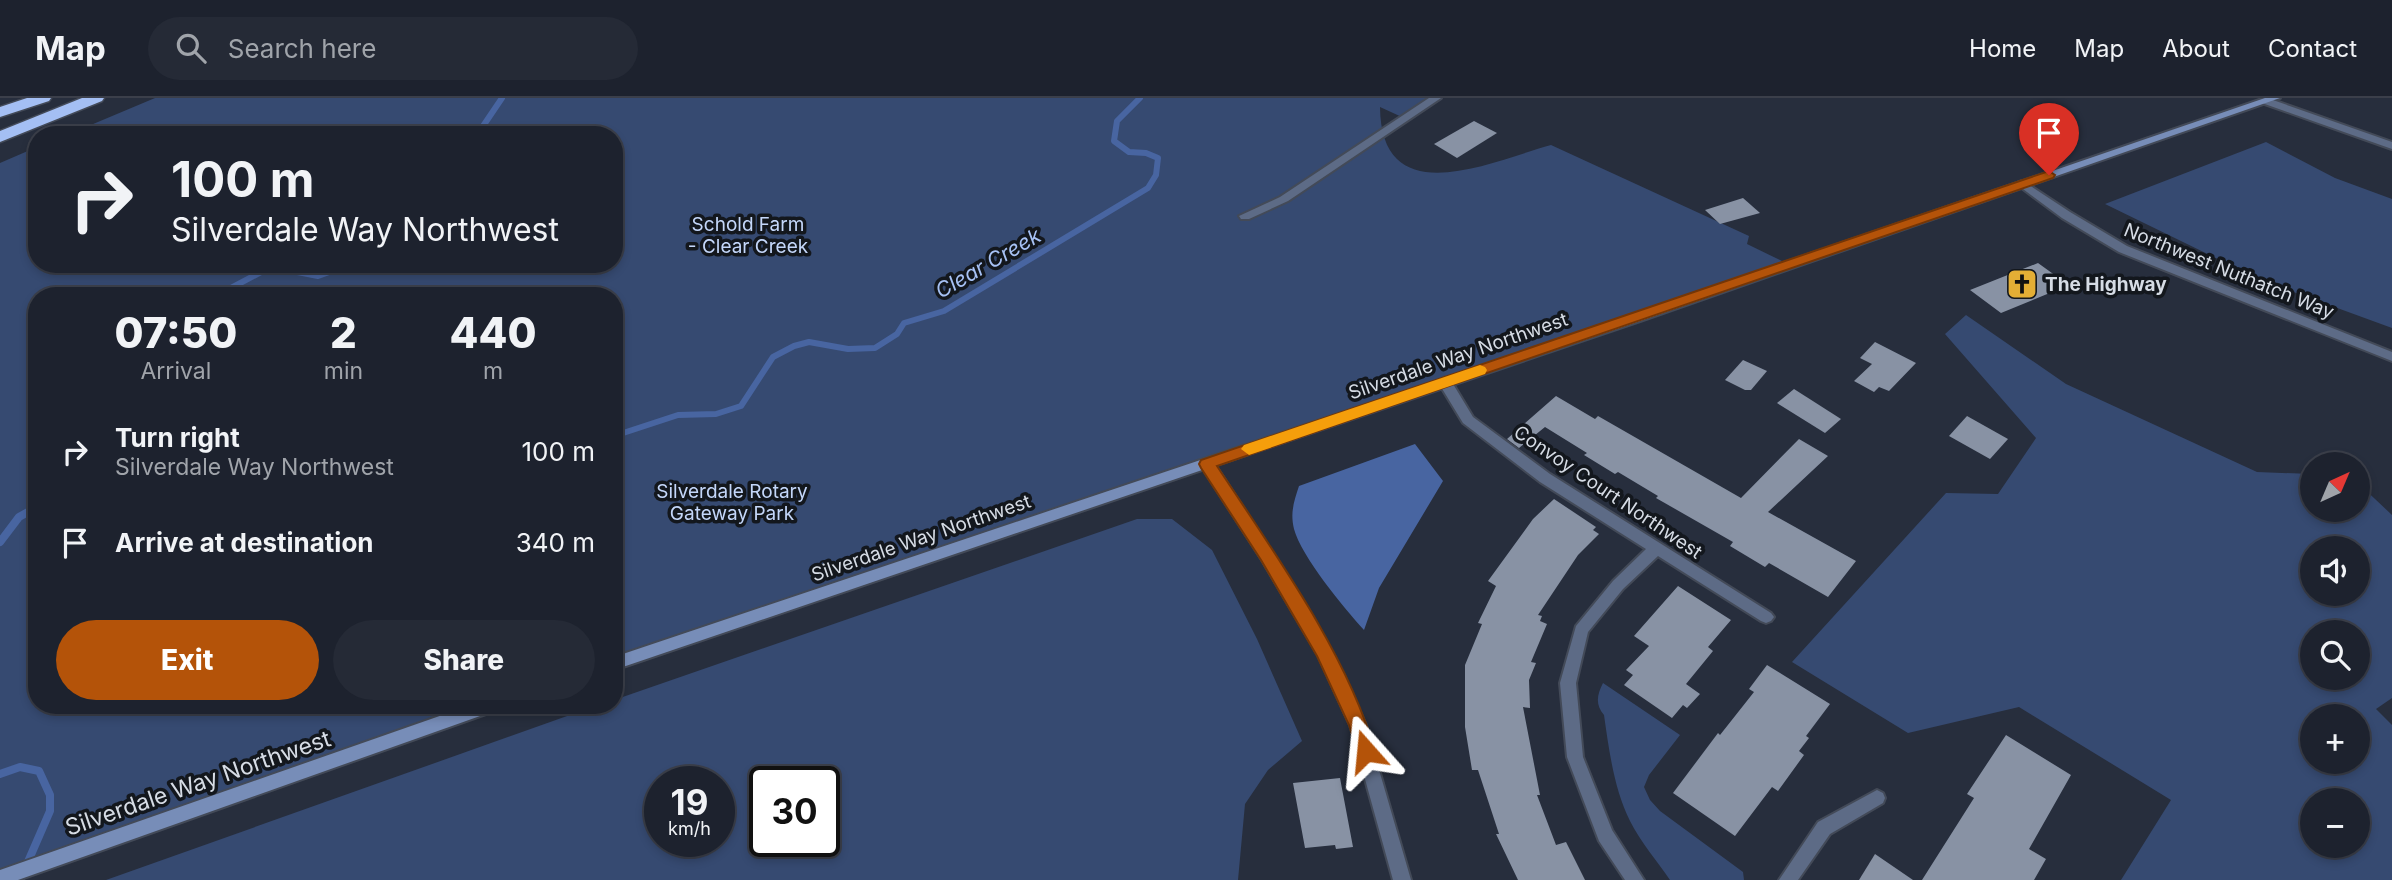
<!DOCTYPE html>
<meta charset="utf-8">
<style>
:root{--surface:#1d222e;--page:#252a36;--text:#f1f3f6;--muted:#a0a4aa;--line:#3b3f4a;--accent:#b45309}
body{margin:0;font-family:Inter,sans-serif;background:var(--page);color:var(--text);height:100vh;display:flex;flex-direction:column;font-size:26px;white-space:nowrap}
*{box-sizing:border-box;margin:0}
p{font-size:23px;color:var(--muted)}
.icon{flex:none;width:38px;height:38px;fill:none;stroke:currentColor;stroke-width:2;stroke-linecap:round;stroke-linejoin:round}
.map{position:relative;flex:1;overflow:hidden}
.details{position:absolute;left:28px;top:189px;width:595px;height:427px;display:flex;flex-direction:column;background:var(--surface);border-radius:28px;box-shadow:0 4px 10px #0003,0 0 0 2px var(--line)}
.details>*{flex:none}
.top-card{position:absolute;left:28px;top:28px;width:595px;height:147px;border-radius:28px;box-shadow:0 4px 10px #0003,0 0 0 2px var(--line);background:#1d222e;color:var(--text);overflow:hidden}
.needle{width:46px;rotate:44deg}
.tools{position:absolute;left:2300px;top:354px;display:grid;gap:14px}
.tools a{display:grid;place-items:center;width:70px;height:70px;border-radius:50%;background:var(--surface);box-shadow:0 4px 10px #0003,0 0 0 2px var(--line);font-size:35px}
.speed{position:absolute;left:644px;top:668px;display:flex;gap:14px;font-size:35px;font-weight:700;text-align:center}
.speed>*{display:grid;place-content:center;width:91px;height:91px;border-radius:50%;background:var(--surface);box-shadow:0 4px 10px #0003,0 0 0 2px var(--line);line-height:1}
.speed small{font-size:18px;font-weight:400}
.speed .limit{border:4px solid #111;border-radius:10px;background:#fff;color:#111}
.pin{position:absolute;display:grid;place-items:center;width:60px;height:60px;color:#fff;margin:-72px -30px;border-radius:50% 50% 50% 0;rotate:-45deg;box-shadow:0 0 7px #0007}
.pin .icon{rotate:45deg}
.me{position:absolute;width:77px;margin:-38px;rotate:342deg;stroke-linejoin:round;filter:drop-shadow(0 0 5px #0008)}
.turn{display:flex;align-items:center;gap:24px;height:147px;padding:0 28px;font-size:32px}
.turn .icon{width:91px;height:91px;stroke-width:2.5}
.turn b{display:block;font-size:49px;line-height:60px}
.eta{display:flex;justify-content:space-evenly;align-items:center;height:119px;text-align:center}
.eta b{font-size:42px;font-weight:800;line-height:49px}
.action{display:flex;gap:14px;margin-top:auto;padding:14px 28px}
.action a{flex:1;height:80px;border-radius:42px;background:var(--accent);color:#fff;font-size:28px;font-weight:800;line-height:80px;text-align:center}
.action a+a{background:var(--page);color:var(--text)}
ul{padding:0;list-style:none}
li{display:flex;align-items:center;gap:21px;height:91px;padding:0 28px}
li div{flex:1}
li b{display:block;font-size:26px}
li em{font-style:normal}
header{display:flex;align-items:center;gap:42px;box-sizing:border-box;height:98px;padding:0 35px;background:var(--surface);border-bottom:2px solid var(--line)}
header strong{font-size:33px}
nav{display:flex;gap:38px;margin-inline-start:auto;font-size:24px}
.search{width:490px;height:63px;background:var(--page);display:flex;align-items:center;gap:18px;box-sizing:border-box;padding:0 24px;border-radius:38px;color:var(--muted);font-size:26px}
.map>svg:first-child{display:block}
.green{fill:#364a71;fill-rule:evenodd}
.water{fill:#4865a1}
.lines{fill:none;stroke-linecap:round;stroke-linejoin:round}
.stream-far1{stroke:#4865a1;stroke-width:6}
.stream{stroke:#4865a1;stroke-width:8}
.building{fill:#8892a4}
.street-casing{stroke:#434a58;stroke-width:4}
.secondary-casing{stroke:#434a58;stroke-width:4}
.highway-casing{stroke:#434a58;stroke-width:3}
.street{fill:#5d6b86;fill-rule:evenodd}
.secondary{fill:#778db8;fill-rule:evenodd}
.highway{fill:#a4bff4;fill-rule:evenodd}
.route{fill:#b45309;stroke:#753606;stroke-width:2}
.slow{fill:#f59e0b}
.labels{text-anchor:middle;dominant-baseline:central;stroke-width:7;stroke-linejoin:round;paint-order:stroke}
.park-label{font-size:19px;fill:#c4d7fa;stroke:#13171d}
.street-label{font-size:19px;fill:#d6dce5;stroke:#13171d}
.poi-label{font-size:19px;font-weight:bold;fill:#d6dce5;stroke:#13171d;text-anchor:start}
.water-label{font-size:21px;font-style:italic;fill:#a7c2f5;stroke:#13171d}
.near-street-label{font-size:23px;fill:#d6dce5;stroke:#13171d}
</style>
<header>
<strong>Map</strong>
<div class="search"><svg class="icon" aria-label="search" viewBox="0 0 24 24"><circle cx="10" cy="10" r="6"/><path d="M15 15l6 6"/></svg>Search here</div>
<nav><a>Home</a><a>Map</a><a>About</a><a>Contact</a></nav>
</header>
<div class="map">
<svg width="2392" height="782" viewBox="0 0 2392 782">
<rect width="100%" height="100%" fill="#272e3d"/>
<g class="green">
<path d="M 155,0 L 1436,0 L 1404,20 L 1380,9 C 1381,116 1490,64 1551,47 L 1749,138 L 1747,146 L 1788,166 L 614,566 L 614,198 L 37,198 L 37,607 L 491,607 L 0,780 L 0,65 L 37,49 L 37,166 L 614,166 L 614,37 L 67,37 Z"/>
<polygon points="2266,44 2335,80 2392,101 2392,230 2261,182 2105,106"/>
<path d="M 1966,217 L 2066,286 L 2257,374 L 2312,376 L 2312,411 L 2357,411 L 2357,384 L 2392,417 L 2392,600 L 2376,611 L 2392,627 L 2392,782 L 2121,782 L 2171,702 L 2019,609 L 1908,635 L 1792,564 L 1946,395 L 1998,396 L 2036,340 L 1945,236 ZM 2312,450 L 2357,450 L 2357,495 L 2312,495 ZM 2312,534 L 2357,534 L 2357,579 L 2312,579 ZM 2312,618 L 2357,618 L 2357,663 L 2312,663 ZM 2312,702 L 2357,702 L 2357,747 L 2312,747 Z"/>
<path d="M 1137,421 L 1172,421 L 1212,452 L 1257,541 L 1302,643 L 1268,672 L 1245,706 L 1238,782 L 106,782 L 598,607 L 614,607 L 614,602 ZM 660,684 L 719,684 L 719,744 L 660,744 ZM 765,684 L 824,684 L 824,744 L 765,744 Z"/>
<path d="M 1603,585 L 1680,637 L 1649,677 L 1644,689 L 1650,702 L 1660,713 L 1743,774 L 1744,782 L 1670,782 C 1657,763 1640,743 1630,723 C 1614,691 1609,652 1604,617 C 1595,606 1597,597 1603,585 Z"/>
</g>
<path class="water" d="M 1415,346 L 1443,383 L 1379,490 L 1364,532 C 1344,510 1301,458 1294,431 C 1290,415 1294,403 1299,388 Z"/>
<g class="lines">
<g class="stream-far1">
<polyline points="477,37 502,0"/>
<polyline points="216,198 261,174 282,171 318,178 352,166"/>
<polyline points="614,338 678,317 716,316 741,308 773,259 794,248 809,244 848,251 875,250 897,236 904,225 944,213 1148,90 1156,77 1158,60 1146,55 1129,54 1114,43 1117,23 1140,0"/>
</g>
<g class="stream">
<polyline points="0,444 19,419 37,409"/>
<polyline points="0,676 20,669 39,673 50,697 50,713 20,782"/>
</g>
</g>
<g class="building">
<polygon points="1474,23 1497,35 1457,60 1434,46"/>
<polygon points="1743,100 1760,115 1720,126 1705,112"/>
<polygon points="2038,165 2063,183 2052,188 2057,192 2001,215 1970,192"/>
<polygon points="1875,244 1916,265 1889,293 1879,289 1874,294 1854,283 1872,266 1860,260"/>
<polygon points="1743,262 1767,273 1751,292 1745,292 1725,282"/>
<polygon points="1794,291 1841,321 1825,335 1777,305"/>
<polygon points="1556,298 1595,321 1598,318 1741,400 1799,341 1828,358 1768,414 1856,463 1828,499 1769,465 1765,469 1730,448 1733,444 1656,400 1658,398 1618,374 1615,376 1584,357 1587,355 1545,329 1519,350 1507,341"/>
<polygon points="1967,318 2008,341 1990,361 1949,338"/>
<polygon points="1554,401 1596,429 1593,432 1599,436 1578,457 1538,517 1542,518 1540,523 1547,526 1531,564 1536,565 1529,582 1530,610 1523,609 1540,697 1537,697 1556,747 1566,744 1585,782 1518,782 1496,736 1499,736 1478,672 1472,672 1465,629 1465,567 1482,526 1478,525 1496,488 1488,483 1533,421"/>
<polygon points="1678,488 1731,522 1708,549 1713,553 1686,586 1700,596 1687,610 1683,607 1672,620 1624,587 1633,577 1626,572 1649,548 1634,538"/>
<polygon points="1767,567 1830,606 1806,638 1809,640 1799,653 1804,657 1778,693 1772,689 1735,738 1673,695 1718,635 1720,637 1754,594 1749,591"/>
<polygon points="2006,637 2071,677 2029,751 2046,761 2034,782 1922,782 1974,700 1967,696"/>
<polygon points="1340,680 1353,749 1336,751 1335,747 1305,750 1293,685"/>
<polygon points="1875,756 1913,782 1859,782"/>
</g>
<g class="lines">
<g class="street-casing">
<g id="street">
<polygon points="1429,0 1441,0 1288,103 1249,121 1241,121 1239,118 1280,99"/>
<polygon points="2262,1 2270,1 2392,44 2392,51 2262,5"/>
<polygon points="2023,83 2070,114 2127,148 2392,254 2392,263 2119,154 2062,120 2019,88 2019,84"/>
<polygon points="1445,279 1450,281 1473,319 1550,376 1771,515 1774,519 1771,523 1766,525 1761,523 1658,458 1623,491 1588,534 1576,585 1583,659 1612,732 1644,782 1625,782 1599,743 1567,659 1560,585 1576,528 1613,483 1646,451 1540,384 1463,325 1438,284"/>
<polygon points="1207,361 1212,362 1272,454 1332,554 1366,627 1411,782 1393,782 1350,627 1318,557 1262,462 1200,366"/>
<polygon points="1877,692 1883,695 1885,700 1883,705 1830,736 1798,782 1779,782 1818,724"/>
</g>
</g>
<g class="secondary-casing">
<g id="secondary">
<polygon points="2265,0 2280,0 1640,223 614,572 614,559 1632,217"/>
<polygon points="471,607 499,607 497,612 18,782 0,782 0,772"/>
</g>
</g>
<g class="highway-casing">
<g id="highway">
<polygon points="27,0 51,0 49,3 0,19 0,9"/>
<polygon points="82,0 104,0 102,3 0,44 0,33"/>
</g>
</g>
<use href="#street" class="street"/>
<use href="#secondary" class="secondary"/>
<use href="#highway" class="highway"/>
</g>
<path class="route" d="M 2049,73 L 2055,77 L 2053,80 L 1217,368 C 1273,453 1347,555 1375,653 L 1372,659 L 1366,661 L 1359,659 L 1349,627 L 1317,558 L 1261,462 L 1201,370 L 1199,366 L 1201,362 Z"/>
<polygon class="slow" points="1480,267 1485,269 1487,272 1485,276 1255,355 1249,357 1241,351 1244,347"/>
<defs>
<g id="church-square" transform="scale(1.575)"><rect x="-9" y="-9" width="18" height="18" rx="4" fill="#e3ae35" stroke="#13171d"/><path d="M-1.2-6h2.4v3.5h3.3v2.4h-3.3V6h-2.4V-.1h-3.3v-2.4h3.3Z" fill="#111"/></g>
</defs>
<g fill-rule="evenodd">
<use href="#church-square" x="2022" y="186"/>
</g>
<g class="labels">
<g class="park-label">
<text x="748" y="126">Schold Farm<tspan x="748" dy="22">- Clear Creek</tspan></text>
<text x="732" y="393">Silverdale Rotary<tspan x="732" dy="22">Gateway Park</tspan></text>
</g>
<g class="street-label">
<text transform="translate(2229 173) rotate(22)">Northwest Nuthatch Way</text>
<text transform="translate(1458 258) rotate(-19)">Silverdale Way Northwest</text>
<text transform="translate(1608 394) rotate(34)">Convoy Court Northwest</text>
<text transform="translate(921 440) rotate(-19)">Silverdale Way Northwest</text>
</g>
<g class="poi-label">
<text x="2045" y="186">The Highway</text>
</g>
<g class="water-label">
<text transform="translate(988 165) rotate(-30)">Clear Creek</text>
</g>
<g class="near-street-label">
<text transform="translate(198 685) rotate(-19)">Silverdale Way Northwest</text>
</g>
</g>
</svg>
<div class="tools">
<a><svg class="needle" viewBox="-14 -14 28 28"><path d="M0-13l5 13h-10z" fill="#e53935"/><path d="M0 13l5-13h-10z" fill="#a0a4aa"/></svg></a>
<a><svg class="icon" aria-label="sound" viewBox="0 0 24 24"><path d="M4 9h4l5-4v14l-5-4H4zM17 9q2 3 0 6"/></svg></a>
<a><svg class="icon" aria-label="search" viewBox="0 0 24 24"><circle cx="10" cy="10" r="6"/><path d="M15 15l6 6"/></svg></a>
<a>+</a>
<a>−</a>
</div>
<div class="speed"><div>19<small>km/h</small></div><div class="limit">30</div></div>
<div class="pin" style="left:2049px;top:77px;background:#d93025"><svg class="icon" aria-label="arrive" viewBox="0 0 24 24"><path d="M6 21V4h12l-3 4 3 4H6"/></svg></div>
<svg class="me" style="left:1366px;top:653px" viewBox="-20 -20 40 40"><path d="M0-17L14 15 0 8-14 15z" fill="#b45309" stroke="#fff" stroke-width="4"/></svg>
<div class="top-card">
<div class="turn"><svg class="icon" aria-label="right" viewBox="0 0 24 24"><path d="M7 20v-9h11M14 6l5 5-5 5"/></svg><div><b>100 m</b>Silverdale Way Northwest</div></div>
</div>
<section class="details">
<div class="eta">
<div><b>07:50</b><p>Arrival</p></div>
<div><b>2</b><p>min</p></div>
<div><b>440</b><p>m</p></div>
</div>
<ul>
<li><svg class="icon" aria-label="right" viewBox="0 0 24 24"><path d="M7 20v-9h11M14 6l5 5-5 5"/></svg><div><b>Turn right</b><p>Silverdale Way Northwest</p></div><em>100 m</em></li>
<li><svg class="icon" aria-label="arrive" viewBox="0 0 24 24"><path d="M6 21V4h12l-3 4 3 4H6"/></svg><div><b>Arrive at destination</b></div><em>340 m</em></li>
</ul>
<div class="action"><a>Exit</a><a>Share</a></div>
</section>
</div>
